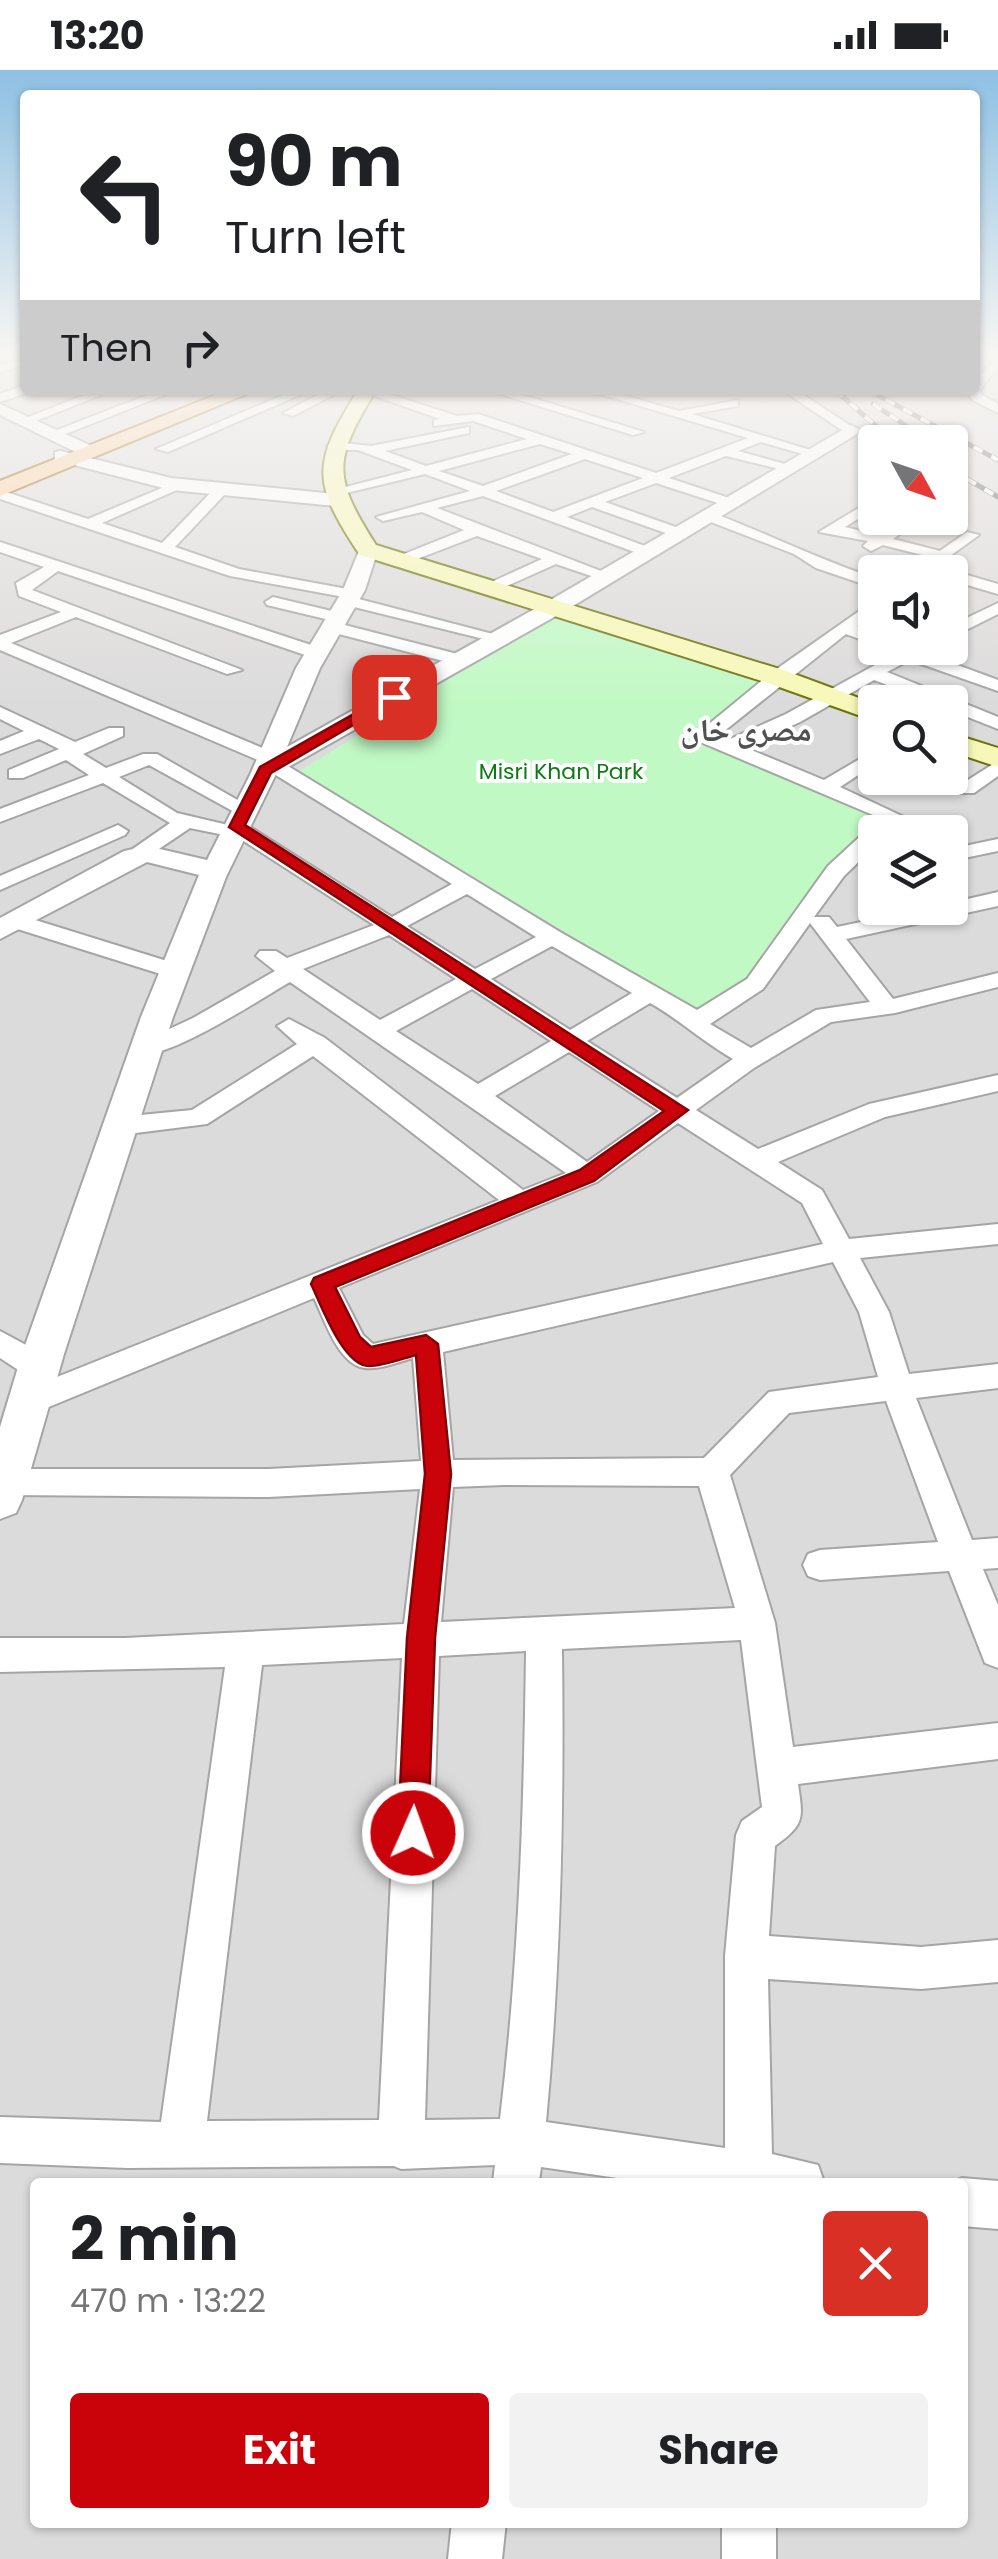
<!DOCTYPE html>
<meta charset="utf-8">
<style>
:root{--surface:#fff;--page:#f2f2f2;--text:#202124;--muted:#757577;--accent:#c90309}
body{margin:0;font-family:Poppins,"Noto Naskh Arabic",sans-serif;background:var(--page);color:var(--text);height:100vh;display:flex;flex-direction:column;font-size:38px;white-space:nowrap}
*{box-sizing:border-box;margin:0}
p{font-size:32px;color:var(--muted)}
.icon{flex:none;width:55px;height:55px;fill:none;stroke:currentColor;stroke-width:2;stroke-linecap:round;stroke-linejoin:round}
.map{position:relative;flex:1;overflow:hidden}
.details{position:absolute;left:30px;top:2108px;width:938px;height:350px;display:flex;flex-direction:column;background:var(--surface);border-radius:10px;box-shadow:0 2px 8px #0004}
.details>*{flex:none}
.banner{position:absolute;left:20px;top:20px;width:960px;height:305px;border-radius:10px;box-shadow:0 2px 8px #0004;background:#fff;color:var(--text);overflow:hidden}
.needle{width:65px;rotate:130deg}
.tools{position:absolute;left:858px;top:355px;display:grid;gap:20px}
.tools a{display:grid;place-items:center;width:110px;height:110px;border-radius:10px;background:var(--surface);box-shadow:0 2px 8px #0004;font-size:50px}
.pin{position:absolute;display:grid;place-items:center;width:85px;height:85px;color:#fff;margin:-42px;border-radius:20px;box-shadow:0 5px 15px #0006}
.me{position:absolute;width:110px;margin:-55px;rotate:2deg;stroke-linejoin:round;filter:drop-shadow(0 0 8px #0008)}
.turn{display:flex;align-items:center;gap:35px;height:210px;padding:0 40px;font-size:45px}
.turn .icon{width:130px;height:130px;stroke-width:2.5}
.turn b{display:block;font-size:70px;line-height:85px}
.then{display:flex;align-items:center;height:95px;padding:0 40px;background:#0003;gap:20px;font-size:38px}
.round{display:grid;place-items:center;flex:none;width:105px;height:105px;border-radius:10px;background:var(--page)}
.head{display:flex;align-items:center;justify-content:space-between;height:170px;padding:0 40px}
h1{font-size:60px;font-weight:700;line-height:75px}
.cta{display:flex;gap:20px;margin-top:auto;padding:20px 40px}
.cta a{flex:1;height:115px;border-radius:10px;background:var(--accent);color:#fff;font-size:40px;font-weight:700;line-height:115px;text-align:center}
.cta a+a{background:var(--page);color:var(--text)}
.status{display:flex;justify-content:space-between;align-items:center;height:70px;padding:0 50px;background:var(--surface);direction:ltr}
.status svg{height:28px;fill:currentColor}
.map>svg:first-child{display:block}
.residential{fill:#dcdbdb;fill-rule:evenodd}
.park{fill:#c1f9c4}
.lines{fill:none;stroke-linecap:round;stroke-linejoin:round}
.minor-casing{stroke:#a5a5a5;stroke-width:4}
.tertiary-casing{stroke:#a5a5a5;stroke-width:4}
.secondary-casing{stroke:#6b7306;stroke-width:4}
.primary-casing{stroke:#966002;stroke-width:4}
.minor{fill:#fff;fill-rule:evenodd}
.tertiary{fill:#fff;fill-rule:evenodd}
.secondary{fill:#f7f8b8;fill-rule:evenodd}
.primary{fill:#facf9d;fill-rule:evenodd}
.rail-casing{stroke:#6c6c6c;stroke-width:5}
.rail{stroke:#fff;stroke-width:4;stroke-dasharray:10;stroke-linecap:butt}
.route{fill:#c90309;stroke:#830206;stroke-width:2.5}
.labels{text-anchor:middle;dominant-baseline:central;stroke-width:8;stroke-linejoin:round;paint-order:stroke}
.far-park-label{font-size:22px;fill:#0d7b13;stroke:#fff}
.far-district-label{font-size:32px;font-weight:bold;fill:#515151;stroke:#fff}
</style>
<div class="status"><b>13:20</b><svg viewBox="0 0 49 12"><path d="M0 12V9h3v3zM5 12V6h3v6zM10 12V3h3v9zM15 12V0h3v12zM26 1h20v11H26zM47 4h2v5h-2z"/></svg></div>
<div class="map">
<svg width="998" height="2489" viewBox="0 0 998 2489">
<rect width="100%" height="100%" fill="#efebe4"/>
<path class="residential" d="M 0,286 L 25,286 L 25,320 L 975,320 L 975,286 L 998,286 L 998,2489 L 0,2489 ZM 875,372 L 950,372 L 950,448 L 875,448 ZM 875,502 L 950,502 L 950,578 L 875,578 ZM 875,632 L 950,632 L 950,708 L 875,708 ZM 875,762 L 950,762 L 950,838 L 875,838 ZM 35,2112 L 962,2112 L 962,2452 L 35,2452 Z"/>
<polygon class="park" points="549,547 764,614 699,666 885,747 754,902 696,941 298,702"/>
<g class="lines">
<g class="minor-casing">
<g id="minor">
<polygon points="998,287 998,297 980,320 982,325 998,334 998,343 972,330 968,320 975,320 975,310"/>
<polygon points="25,288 25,295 0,302 0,295"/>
<polygon points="25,315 29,322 0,332 0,324"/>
<polygon points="97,320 114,320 28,354 18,351"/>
<polygon points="160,320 177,320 58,367 47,364"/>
<polygon points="295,320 311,320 168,382 156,379"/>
<polygon points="327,320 343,320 293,346 283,343"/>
<path d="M 376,320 L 457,346 L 478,344 L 656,403 L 748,368 L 586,320 L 605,320 L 679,341 L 738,330 L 738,336 L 692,344 L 820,383 L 813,387 L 761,372 L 738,381 L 792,396 L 792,402 L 726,386 L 669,408 L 735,430 L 737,433 L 730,437 L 656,413 L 605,432 L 684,460 L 684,466 L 674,466 L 592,437 L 567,447 L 653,479 L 653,485 L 648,487 L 483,426 L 437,438 L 614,506 L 606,511 L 556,494 L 491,523 L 483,518 L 485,515 L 542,489 L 477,466 L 404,494 L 394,494 L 394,488 L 464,460 L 422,442 L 383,451 L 376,447 L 470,421 L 425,404 L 330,427 L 330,421 L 412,400 L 358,380 L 334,380 L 327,376 L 334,372 L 371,376 L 469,357 L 469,363 L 385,381 L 426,396 L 527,369 L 473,351 L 434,356 L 434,350 L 440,349 L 361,321 ZM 540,374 L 572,384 L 483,416 L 439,401 ZM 585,389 L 643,408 L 553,442 L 496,421 Z"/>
<polygon points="487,320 506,320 644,362 633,365"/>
<polygon points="782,320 796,320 857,360 846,363"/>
<polygon points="176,412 188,415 102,453 162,473 217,416 227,416 227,422 175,477 239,499 358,521 360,524 355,528 508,568 500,573 342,534 344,527 230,506 0,429 0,420 88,449"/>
<polygon points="875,428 875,438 845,457 878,465 906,448 922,448 893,469 940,481 967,462 979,465 928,502 912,502 930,487 883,475 871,481 863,476 868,471 819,462"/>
<path d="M 703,443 L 713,443 C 768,464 820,490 875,508 L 875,518 L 816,498 L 794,484 L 703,449 Z"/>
<path d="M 0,472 L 323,579 L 323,587 L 311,587 L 58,501 L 32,520 L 242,600 L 227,604 L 76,547 L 11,573 L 277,684 L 278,690 L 560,862 L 697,940 L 747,909 L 828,796 L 880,748 L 698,671 L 698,663 L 771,603 L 875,530 L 875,543 L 857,556 L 875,564 L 875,575 L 846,564 L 718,666 L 728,670 L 786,644 L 895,584 L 890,578 L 926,578 L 922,582 L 998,610 L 998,621 L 910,590 L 887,602 L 998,647 L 998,659 L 950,640 L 950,632 L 932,632 L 874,610 L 800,652 L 744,677 L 824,710 L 875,680 L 875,694 L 840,717 L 904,747 L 889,762 L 875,762 L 875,776 L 844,806 L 814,847 L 829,847 L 837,857 L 928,838 L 950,838 L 950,833 L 998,822 L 998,836 L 846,869 L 893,929 L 998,903 L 998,917 L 895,943 L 831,952 L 754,998 L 696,1040 L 758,1079 L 869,1034 L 998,1005 L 998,1021 L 885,1047 L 778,1092 L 822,1120 L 849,1169 L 998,1154 L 998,1174 L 860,1188 L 889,1242 L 909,1304 L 998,1294 L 998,1318 L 916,1328 L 972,1470 L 998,1468 L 998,1498 L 983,1499 L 998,1535 L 998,1598 L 985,1593 L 949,1501 L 820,1510 L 808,1506 L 803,1495 L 808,1484 L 820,1480 L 938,1472 L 886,1331 L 789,1343 L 730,1405 L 775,1553 L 793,1677 L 998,1653 L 998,1689 L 798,1714 C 803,1749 805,1754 775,1776 L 769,1866 L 921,1877 L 998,1870 L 998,1912 L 921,1919 L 768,1909 L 772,2084 L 818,2095 L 824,2112 L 645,2112 L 541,2097 L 539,2112 L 493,2112 L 495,2095 L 401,2099 L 394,2096 L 127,2098 L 0,2093 L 0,2047 L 161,2052 L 225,1597 L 0,1602 L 0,1568 L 125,1568 L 404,1554 L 420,1419 L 269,1427 L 6,1425 L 0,1423 L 0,1399 L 269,1399 L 421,1391 L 413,1288 C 399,1292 379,1300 365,1298 C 338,1295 324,1248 314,1228 L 39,1341 L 28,1345 L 17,1341 L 12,1332 L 17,1323 L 499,1130 L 313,986 L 207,1054 L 120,1065 L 111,1062 L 107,1056 L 111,1050 L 120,1047 L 192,1040 L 297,974 L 277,956 L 289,949 L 325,968 L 523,1120 L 566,1103 L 290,912 C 262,928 165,992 137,984 L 134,979 L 137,974 L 193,948 L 275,901 L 256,886 L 260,881 L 276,881 L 287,888 L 374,855 L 239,768 L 190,758 L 141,791 L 127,791 L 123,787 L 127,783 L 170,753 L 103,713 L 0,752 L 0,739 L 89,705 L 66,690 L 23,708 L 9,708 L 9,700 L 59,679 L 39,669 L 0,684 L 0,671 L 24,661 L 0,649 L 0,637 L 75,672 L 109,658 L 123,658 L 123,666 L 83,684 L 106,698 L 143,684 L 157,684 L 255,740 L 245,746 L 238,744 L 149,695 L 119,707 L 177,743 L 228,755 L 237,751 L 244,753 L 392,847 L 452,814 L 266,699 L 265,693 L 0,580 L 0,565 L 61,542 L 19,526 L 16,513 L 44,497 L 0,482 ZM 467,824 L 536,867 L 475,899 L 407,856 ZM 810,853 L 870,932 L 816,940 L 751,978 L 710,954 L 763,919 ZM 389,865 L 456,909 L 380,950 L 303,899 ZM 552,876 L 632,923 L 570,960 L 491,909 ZM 472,919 L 551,971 L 478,1014 L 396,961 ZM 650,933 C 680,950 702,971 733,989 L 677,1028 L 587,971 ZM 569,982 L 659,1041 L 587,1092 L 495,1026 ZM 678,1053 L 802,1133 L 823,1174 L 373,1274 L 363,1265 L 339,1218 L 597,1112 ZM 833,1192 L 859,1242 L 878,1307 L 769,1322 L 704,1388 L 453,1390 L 443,1282 ZM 504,1415 L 699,1416 L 735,1538 L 441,1552 L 453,1417 ZM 741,1570 L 762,1737 L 742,1751 L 736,1765 L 725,1886 L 725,2078 L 546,2052 C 561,1894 564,1738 562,1579 ZM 526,1581 C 524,1738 519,1893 500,2049 L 425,2050 L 439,1586 ZM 402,1588 L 379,2050 L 207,2051 L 262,1595 Z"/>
<polygon points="950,500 998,514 998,524 950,510 950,502 944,502"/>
<polygon points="273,527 344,544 346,547 338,552 267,535 265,532"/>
<polygon points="998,533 998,544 950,568 950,556"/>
<polygon points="333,552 465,586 468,590 459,595 327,561 327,553"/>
<polygon points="998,691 998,706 974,723 960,723 960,715"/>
<polygon points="118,755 128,761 125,765 0,820 0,806"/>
<polygon points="998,769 998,781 950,791 950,779"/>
<polygon points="16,844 183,896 187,901 175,908 167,906 8,856 5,851"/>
<path d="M 0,1261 L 50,1288 L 55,1297 L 50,1306 C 31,1312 16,1298 0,1288 Z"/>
<polygon points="962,2108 998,2111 998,2159 962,2156 962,2112 952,2112"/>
<polygon points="452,2452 506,2452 502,2489 448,2489"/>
<rect x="722" y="2452" width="54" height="37"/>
</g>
</g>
<g class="tertiary-casing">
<g id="tertiary">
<polygon points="0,334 96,378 99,382 90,387 84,386 0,345"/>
<polygon points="851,355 860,360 857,364 563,542 276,704 226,807 173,947 64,1284 22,1430 16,1443 0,1449 0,1357 22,1284 141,947 199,805 147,792 0,869 0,848 124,781 147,776 207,790 250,705 296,598 343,520 361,476 368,474 378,480 365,520 320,598 287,677 547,532"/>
<polygon points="61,381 171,408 335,424 344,430 335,436 171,420 55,390 55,382"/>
</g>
</g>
<g class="secondary-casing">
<g id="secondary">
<path d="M 358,320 L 376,320 C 334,390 331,405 376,475 L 786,601 L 875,634 L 875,651 L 768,613 L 360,485 C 311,412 312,394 358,320 Z"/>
<polygon points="950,663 998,678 998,697 950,681"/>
</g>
</g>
<g class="primary-casing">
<polygon id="primary" points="228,320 256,320 0,426 0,411"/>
</g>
<use href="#minor" class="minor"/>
<use href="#tertiary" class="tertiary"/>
<use href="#secondary" class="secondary"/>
<use href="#primary" class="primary"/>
<g class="rail-casing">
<g id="rail">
<polyline points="835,320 877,357 900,370"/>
<polyline points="868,320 998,390"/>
<polyline points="873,334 931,372"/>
<polyline points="950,399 998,427"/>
</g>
</g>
<use href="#rail" class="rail"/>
</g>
<linearGradient id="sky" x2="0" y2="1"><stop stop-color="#8dc0e3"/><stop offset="0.45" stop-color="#f8f6f3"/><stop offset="1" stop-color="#f8f6f3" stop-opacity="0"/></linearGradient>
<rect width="998" height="635" fill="url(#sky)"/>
<path class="route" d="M 389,624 L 401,627 L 271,703 L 245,755 L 688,1040 L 594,1111 L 335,1217 L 360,1267 L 371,1277 L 426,1265 L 438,1274 L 451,1404 L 435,1568 L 428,1763 L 424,1774 L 413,1778 L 402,1774 L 398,1763 L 407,1568 L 425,1404 L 416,1285 C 401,1289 383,1296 369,1296 C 343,1296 321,1234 311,1214 L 314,1208 L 580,1100 L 664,1041 L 229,757 L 260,697 Z"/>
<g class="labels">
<g class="far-park-label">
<text x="561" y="701">Misri Khan Park</text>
</g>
<g class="far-district-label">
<text x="746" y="659">مصری خان</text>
</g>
</g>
</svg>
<div class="tools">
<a><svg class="needle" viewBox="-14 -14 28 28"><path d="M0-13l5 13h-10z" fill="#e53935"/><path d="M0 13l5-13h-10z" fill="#757577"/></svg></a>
<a><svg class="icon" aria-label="sound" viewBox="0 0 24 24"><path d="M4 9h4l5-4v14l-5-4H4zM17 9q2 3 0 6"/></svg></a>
<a><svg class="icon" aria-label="search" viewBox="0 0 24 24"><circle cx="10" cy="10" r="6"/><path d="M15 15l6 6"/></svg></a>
<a><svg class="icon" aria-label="layers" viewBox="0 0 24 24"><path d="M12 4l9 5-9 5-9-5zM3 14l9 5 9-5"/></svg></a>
</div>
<div class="pin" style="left:394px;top:627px;background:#d93025"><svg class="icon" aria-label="arrive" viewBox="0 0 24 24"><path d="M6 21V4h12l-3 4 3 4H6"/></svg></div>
<svg class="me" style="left:413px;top:1763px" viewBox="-20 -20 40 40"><circle r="17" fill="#c90309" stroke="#fff" stroke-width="3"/><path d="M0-11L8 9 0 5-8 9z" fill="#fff"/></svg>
<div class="banner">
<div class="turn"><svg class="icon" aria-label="left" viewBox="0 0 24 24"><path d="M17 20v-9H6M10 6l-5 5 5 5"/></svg><div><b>90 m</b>Turn left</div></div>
<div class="then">Then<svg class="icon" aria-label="right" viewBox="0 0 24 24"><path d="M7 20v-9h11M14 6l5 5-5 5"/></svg></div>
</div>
<section class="details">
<div class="head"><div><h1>2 min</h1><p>470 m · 13:22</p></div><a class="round" style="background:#d93025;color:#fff"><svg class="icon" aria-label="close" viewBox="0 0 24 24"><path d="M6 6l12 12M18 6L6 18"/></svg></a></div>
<div class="cta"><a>Exit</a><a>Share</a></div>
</section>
</div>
